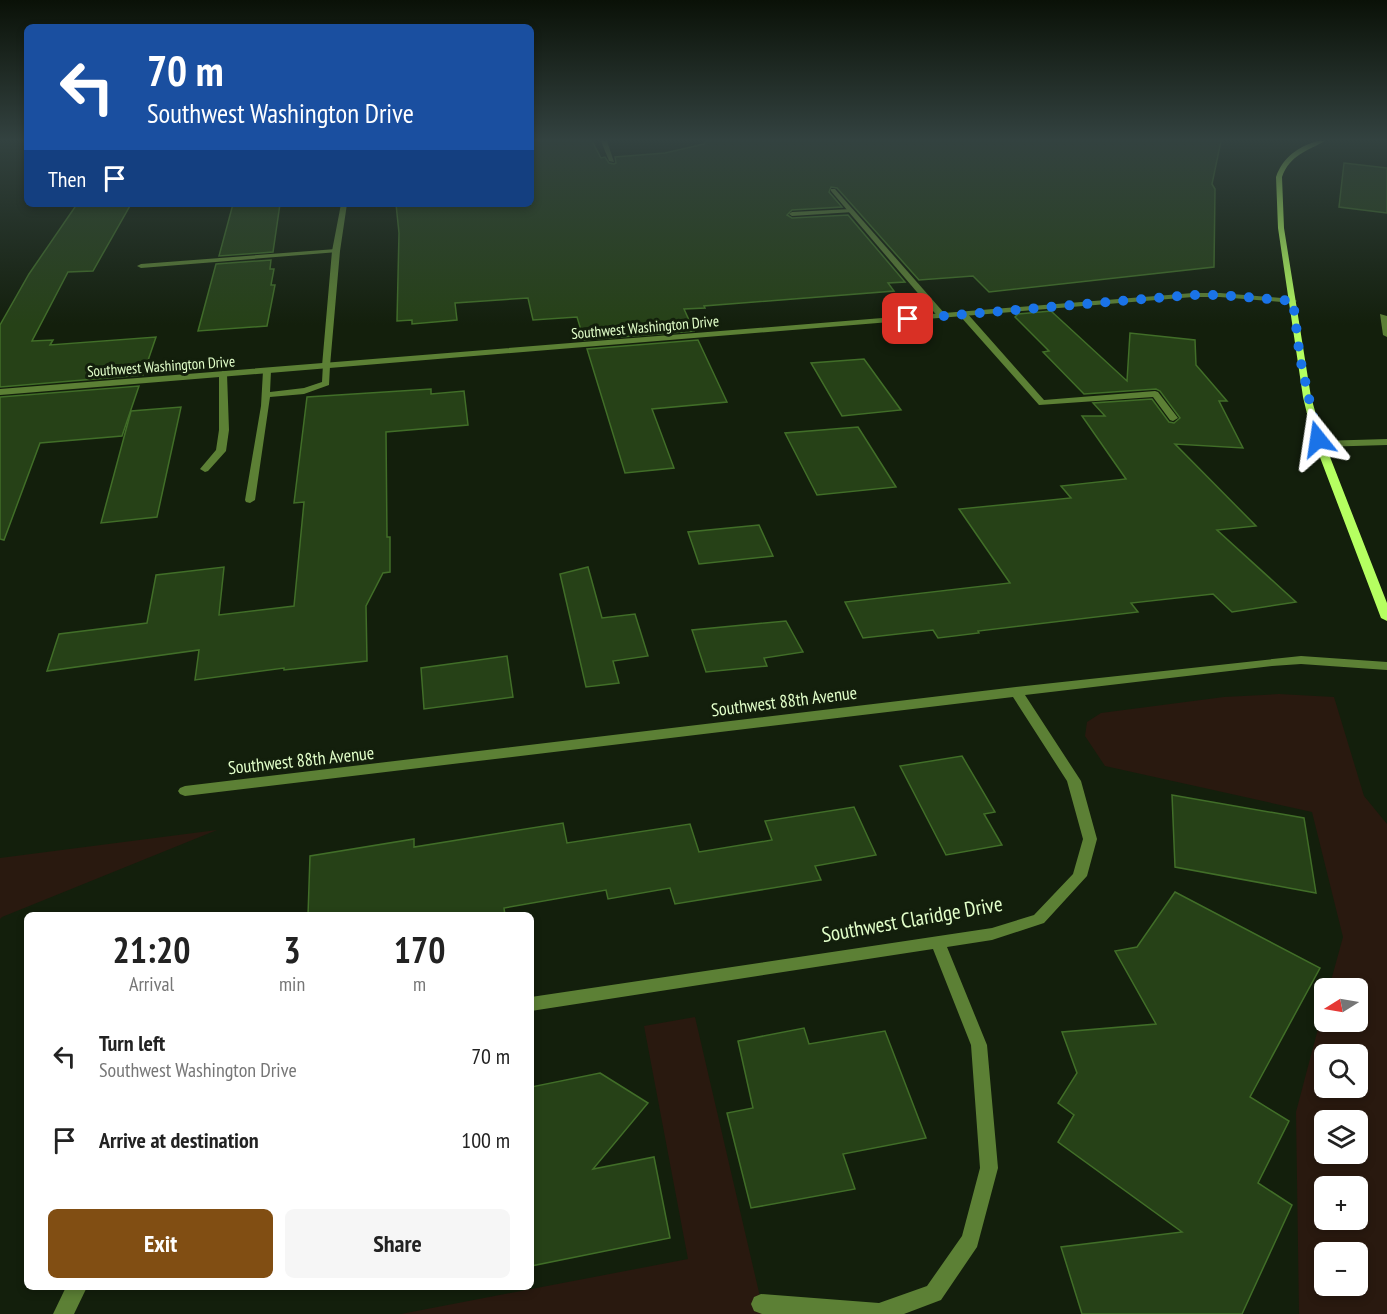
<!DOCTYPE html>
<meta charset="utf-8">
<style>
:root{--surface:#fff;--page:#f6f6f6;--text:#222;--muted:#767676;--accent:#814e13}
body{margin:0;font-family:"PT Sans Narrow",sans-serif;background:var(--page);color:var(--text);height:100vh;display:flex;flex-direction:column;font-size:22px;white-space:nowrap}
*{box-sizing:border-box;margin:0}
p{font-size:20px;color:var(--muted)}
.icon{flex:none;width:33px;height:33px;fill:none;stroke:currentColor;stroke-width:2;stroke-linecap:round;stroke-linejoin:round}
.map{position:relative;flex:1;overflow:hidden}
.side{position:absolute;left:24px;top:912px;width:510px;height:378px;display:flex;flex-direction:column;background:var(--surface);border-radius:9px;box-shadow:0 3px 9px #0003}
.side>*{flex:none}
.guide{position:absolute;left:24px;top:24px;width:510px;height:183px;border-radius:9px;box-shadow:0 3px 9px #0003;background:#1a4fa0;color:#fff;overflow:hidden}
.needle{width:39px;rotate:259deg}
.controls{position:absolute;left:1314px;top:978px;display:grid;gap:12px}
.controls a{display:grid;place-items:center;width:54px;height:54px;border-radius:9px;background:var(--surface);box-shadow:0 3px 9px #0003;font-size:30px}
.pin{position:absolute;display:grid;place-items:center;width:51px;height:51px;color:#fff;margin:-26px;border-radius:12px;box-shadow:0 3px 9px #0006}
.me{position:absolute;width:66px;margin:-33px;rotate:345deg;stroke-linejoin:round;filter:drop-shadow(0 0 4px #0008)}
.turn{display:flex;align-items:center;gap:21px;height:126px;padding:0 24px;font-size:27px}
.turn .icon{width:78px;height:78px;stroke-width:2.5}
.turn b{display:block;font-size:42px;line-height:51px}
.then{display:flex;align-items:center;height:57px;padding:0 24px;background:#0003;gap:12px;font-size:22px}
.eta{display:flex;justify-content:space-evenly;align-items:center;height:102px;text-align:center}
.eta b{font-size:36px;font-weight:600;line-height:42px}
.action{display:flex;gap:12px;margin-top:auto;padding:12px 24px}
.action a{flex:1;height:69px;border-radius:9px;background:var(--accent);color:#fff;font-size:24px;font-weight:600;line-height:69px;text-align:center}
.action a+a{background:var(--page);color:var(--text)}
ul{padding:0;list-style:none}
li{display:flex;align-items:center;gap:18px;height:84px;padding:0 24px}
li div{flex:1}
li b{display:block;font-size:22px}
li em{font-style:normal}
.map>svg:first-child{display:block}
.green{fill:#29190f;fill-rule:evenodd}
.building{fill:#264117;stroke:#416e28;stroke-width:1.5}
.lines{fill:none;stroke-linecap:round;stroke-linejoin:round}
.service{fill:#5c8035;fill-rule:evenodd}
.minor{fill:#5c8035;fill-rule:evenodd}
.tertiary{fill:#5c8035;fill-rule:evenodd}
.secondary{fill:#b5ff61;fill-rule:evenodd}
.route{stroke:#1a73e8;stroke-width:10;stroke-dasharray:0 18}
.labels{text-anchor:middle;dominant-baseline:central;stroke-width:6;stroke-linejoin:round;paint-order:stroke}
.far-street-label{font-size:15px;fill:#e2ffca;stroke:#131f0c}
.street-label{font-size:18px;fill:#e2ffca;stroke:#131f0c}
.near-street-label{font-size:21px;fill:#e2ffca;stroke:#131f0c}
</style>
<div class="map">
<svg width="1387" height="1314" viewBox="0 0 1387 1314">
<rect width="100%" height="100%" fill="#131f0c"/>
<g class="green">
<path d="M 1279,694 L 1334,697 L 1364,796 L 1387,824 L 1387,1314 L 1299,1314 L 1296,1112 L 1324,1006 L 1324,1022 L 1358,1022 L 1358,988 L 1329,988 L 1343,937 L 1312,812 L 1105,766 L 1085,736 L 1087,722 L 1101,713 L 1224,697 ZM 1324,1054 L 1358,1054 L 1358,1088 L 1324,1088 ZM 1324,1120 L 1358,1120 L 1358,1154 L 1324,1154 ZM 1324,1186 L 1358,1186 L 1358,1220 L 1324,1220 ZM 1324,1252 L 1358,1252 L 1358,1286 L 1324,1286 Z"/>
<polygon points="217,830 2,917 0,919 0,858"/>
<polygon points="695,1017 764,1314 401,1314 688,1259 644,1026"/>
</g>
<g class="building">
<polygon points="531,141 592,141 601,158 605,157 609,163 614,164 616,163 615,157 665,153 704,144 705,141 1221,141 1212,184 1215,189 1214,267 989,292 973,276 919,280 837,188 831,187 829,192 842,207 792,210 787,215 792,218 848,215 905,282 888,283 894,291 704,306 705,308 684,309 694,331 584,340 577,317 533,320 528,298 455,303 457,320 412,324 412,320 397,321 399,233 396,204 531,204"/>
<polygon points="1344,163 1387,168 1387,213 1339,207"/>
<polygon points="77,204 131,204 93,271 68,272 32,341 53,340 50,345 156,337 143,375 0,387 0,325 29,274"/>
<polygon points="233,204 280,204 273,252 219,256"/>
<polygon points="271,260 270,269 274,269 271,285 275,285 267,326 198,331 216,264"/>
<polygon points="1051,311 1127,381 1130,333 1195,340 1196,365 1227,401 1219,401 1243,448 1175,444 1256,526 1217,530 1296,602 1232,612 1213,594 1131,603 1138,612 978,631 979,633 938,638 933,630 863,638 845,602 1010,583 959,509 1071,498 1061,486 1126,479 1082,416 1105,416 1093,403 1152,399 1169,422 1174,423 1180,418 1160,391 1156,389 1084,394 1043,352 1049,351 1015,317 1018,314"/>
<polygon points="698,340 727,402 652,409 674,468 625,473 587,349"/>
<polygon points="864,359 901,410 842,416 811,363"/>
<polygon points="139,386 122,436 40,443 4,540 0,539 0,397"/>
<polygon points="431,389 431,394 464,391 468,425 386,432 387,537 390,537 390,572 383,573 366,606 367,661 284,670 284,668 195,680 199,650 47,671 59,634 147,623 156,575 224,567 219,615 294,606 304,502 294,503 307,397"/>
<polygon points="181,407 157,517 101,523 131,411"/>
<polygon points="858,427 896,487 817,495 785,433"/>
<polygon points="759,525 773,556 699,564 688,532"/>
<polygon points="588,567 602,618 635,614 648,656 613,661 619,683 586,687 560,574"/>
<polygon points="786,621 803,652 764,658 767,666 706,672 692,630"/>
<polygon points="507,656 513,697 424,709 421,668"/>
<polygon points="962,756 995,812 984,814 1002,845 946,855 900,766"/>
<polygon points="1172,795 1304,818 1316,893 1175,867"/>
<polygon points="854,807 876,855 815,866 821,880 675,904 670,888 608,899 606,890 504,908 505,915 308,915 310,856 414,839 414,847 563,823 567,843 690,824 699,852 772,840 765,821"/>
<polygon points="1175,892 1320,968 1250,1097 1289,1121 1258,1183 1292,1205 1242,1314 1082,1314 1061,1247 1182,1232 1058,1142 1074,1115 1058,1103 1077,1073 1062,1032 1156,1024 1115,951 1137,947"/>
<polygon points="804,1028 809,1044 885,1031 926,1138 843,1154 855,1189 751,1208 727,1113 753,1108 738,1041"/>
<polygon points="600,1073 648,1103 593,1169 654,1157 670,1238 531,1266 531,1087"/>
</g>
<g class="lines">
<g class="service">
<polygon points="601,141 607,141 614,162 609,161"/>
<polygon points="851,209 853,210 853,212 792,216 789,214 792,212"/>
<polygon points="336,249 340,251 338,252 141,268 137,266 141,264"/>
<polygon points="960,312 966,312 1044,400 1155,391 1158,392 1178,418 1173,421 1170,420 1153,397 1039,405 960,316"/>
<polygon points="1380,314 1387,316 1387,337 1383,335"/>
<polygon points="323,364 330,366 329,385 304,394 270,397 255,500 250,503 246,502 245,500 261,406 263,371 267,368 271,371 270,392 304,388 322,382"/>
<polygon points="223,371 227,374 229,430 226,451 208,471 205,472 200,469 216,450 219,430 219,374"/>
<polygon points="1387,439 1387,445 1320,447 1315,444 1320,441"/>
</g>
<g class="minor">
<polygon points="831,189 835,189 945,314 945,318 939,318 831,191"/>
<polygon points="341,204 347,204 340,251 330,366 326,369 322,366 332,251"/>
<polygon points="1301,656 1387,662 1387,670 1301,664 1272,666 1025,695 1081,781 1097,839 1087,876 1044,923 992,940 947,947 987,1045 998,1168 977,1247 941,1300 904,1314 762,1314 754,1311 751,1304 754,1297 761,1294 879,1303 927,1286 962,1236 980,1168 971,1045 933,949 531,1011 531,997 992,928 1034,915 1073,874 1083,839 1067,781 1013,697 185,796 180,794 178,791 180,788 185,786 1016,687"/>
<polygon points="66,1287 87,1287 74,1314 53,1314"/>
</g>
<polygon class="tertiary" points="1193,293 1220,293 1293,299 1297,301 1293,303 1220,297 1193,297 0,395 0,389"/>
<path class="secondary" d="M 1317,141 L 1325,141 C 1307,151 1290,155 1282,177 L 1284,228 L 1311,397 L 1323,439 L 1387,603 L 1387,621 L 1381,618 L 1313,439 L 1303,397 L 1278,228 L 1276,177 C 1283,157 1298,147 1317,141 Z"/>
</g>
<linearGradient id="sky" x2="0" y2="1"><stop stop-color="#0a1107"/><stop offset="0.43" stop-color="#334240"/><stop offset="1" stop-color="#334240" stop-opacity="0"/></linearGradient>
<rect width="1387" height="325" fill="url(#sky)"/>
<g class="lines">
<polyline class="route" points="908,319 1192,295 1220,295 1293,301 1300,358 1318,439"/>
</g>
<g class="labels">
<g class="far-street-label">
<text transform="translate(645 327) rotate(-5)">Southwest Washington Drive</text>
<text transform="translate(161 366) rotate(-4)">Southwest Washington Drive</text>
</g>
<g class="street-label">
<text transform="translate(784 701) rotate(-7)">Southwest 88th Avenue</text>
<text transform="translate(301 760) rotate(-6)">Southwest 88th Avenue</text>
</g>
<g class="near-street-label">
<text transform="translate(912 919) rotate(-10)">Southwest Claridge Drive</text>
</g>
</g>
</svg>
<div class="controls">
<a><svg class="needle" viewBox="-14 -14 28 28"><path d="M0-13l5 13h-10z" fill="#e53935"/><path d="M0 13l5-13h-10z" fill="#767676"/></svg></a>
<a><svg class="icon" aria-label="search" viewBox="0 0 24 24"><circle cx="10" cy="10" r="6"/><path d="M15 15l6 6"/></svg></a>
<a><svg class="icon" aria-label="layers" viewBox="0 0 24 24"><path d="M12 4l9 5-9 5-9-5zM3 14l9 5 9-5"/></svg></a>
<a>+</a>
<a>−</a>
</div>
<div class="pin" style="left:908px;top:319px;background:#d93025"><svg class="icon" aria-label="arrive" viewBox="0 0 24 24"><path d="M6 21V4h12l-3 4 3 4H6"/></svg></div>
<svg class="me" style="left:1318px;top:439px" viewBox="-20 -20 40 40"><path d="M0-17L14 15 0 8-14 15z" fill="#1a73e8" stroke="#fff" stroke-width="4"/></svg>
<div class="guide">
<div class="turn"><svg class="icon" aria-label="left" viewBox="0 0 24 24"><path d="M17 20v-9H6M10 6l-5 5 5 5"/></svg><div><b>70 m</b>Southwest Washington Drive</div></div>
<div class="then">Then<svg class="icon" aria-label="arrive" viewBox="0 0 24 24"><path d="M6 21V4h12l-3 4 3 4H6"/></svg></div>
</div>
<section class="side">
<div class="eta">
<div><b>21:20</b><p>Arrival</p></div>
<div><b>3</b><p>min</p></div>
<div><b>170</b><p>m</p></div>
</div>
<ul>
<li><svg class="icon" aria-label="left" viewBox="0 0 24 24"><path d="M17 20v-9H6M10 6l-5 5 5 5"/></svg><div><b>Turn left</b><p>Southwest Washington Drive</p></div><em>70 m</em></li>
<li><svg class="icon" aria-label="arrive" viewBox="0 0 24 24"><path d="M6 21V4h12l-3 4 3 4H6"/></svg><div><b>Arrive at destination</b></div><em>100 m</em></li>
</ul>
<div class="action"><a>Exit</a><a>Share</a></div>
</section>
</div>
